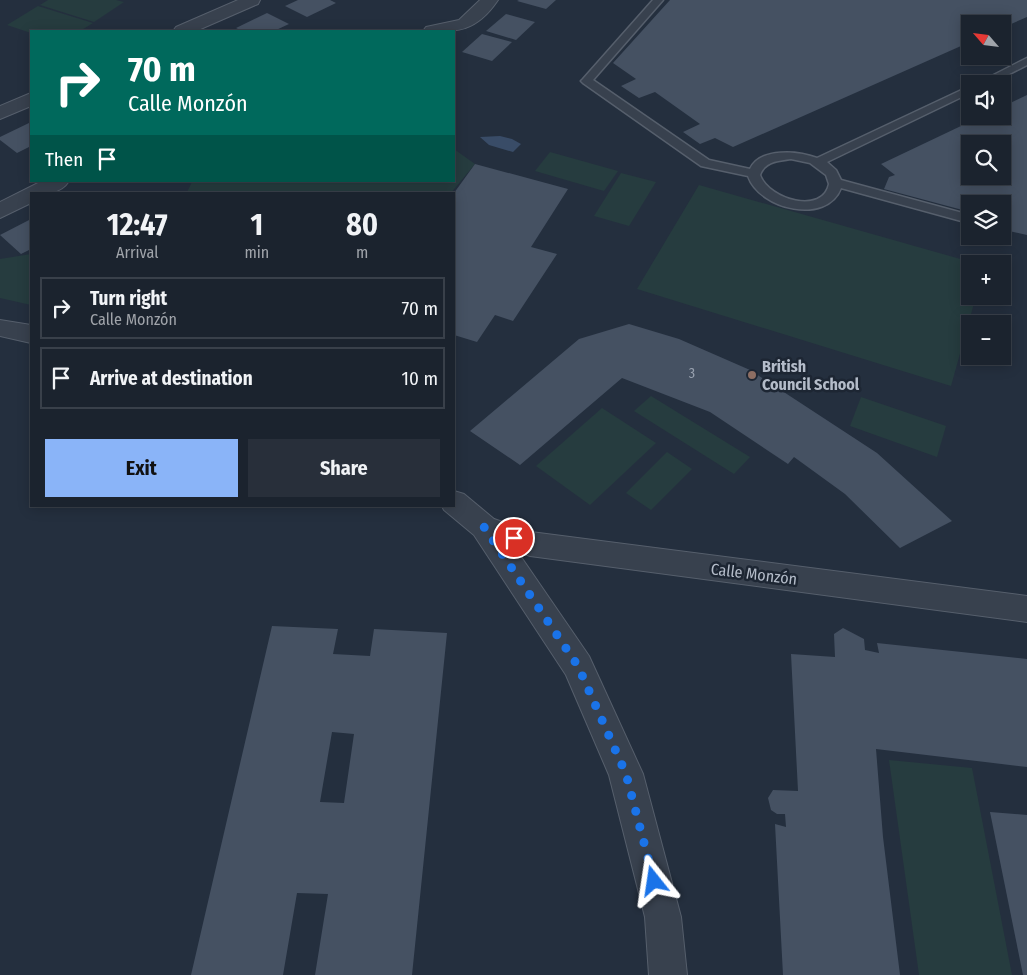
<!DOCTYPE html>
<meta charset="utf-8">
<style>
:root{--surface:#1b232e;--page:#282f3a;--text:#f1f3f6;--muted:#a0a4aa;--line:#39404a;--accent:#8ab4f8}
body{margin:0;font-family:"Fira Sans Condensed",sans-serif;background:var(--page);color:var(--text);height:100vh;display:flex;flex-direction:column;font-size:19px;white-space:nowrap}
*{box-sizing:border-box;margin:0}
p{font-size:16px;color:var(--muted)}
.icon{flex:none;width:28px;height:28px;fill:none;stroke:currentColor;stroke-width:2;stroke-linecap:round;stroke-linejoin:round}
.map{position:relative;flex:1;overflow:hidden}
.panel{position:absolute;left:30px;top:192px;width:425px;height:315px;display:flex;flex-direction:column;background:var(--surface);border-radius:0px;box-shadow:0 2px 12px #0003,0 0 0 1px var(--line)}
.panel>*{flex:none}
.banner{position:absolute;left:30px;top:30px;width:425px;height:152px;border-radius:0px;box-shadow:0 2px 12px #0003,0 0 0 1px var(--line);background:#00695c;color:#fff;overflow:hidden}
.needle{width:32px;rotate:298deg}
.controls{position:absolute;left:961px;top:15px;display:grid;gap:10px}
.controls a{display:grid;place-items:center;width:50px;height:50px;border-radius:0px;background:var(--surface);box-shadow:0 2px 12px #0003,0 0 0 1px var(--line);font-size:25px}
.pin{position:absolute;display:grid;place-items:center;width:42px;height:42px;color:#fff;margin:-21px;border:2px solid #fff;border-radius:50%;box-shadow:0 1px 5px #0007}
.me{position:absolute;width:55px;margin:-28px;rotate:345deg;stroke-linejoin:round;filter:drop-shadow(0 0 4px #0008)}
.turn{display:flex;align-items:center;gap:18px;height:105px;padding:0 15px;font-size:22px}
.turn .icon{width:65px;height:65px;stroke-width:2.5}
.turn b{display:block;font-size:35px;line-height:42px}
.then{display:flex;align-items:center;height:48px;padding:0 15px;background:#0003;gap:10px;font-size:19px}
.eta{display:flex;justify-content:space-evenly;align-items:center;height:85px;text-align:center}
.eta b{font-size:30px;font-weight:700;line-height:35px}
.button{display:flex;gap:10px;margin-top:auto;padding:10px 15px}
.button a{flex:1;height:58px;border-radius:0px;background:var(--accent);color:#111;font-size:20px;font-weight:700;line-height:58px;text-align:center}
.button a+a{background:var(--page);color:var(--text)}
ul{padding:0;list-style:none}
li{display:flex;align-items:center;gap:15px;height:62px;margin:0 10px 8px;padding:0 5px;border:2px solid var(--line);border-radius:0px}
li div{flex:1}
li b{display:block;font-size:19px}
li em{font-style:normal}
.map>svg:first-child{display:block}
.green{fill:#263c3f}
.water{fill:#394c67}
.building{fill:#455162;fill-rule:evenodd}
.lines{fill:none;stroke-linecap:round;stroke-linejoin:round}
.lane-casing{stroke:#565f6c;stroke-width:3}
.street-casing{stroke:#565f6c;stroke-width:2}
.lane{fill:#38414e;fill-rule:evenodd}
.street{fill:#38414e;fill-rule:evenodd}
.route{stroke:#1a73e8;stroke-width:9;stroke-dasharray:0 16.2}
.education-dot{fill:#8d6e63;stroke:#1d2633;stroke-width:2}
.labels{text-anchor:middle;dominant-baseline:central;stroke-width:5;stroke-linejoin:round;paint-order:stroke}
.number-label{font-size:14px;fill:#98a1af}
.poi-label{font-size:16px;font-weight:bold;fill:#b4bcc9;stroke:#1d2633;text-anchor:start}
.street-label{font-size:16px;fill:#b4bcc9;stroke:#1d2633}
</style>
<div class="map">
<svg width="1027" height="975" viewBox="0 0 1027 975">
<rect width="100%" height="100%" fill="#242f3e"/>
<g class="green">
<polygon points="48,0 116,0 124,2 94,22 40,5"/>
<polygon points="38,6 93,23 80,31 31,31 31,33 7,25"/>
<polygon points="454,149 475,164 450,194 186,194 192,182 195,181 454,181"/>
<polygon points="550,152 618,171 604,191 535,171"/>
<polygon points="621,173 656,182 629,226 594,216"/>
<polygon points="699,185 978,264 970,264 970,296 976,296 951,386 637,289"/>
<polygon points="31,254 31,305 0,298 0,259"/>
<polygon points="651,396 750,457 734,474 634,411"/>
<polygon points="861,397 946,426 937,457 850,426"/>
<polygon points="602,408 656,443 590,505 536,466"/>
<polygon points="667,452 692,469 651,510 626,493"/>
<polygon points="889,760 972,768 1012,975 919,975"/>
</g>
<polygon class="water" points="500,136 512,139 521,144 513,152 489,145 480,137"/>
<g class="building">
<polygon points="298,0 330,0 336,3 307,17 285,6"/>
<polygon points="519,0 556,0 546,9 517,1"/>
<polygon points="670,0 1027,0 1027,17 1002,28 1002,24 970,24 970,42 733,147 715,138 700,144 683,132 700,124 655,92 639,98 621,86 636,79 613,63"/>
<polygon points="267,13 289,24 274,31 242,31 236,28"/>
<polygon points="506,14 535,22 516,40 486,31"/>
<polygon points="482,34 512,42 492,61 462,52"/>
<path d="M 1027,95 L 1027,235 L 1009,231 L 1011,224 L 1002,221 L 1002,204 L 970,204 L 970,212 L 884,189 L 889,177 L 895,175 L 881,164 L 982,116 L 1002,116 L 1002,107 ZM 970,144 L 1002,144 L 1002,176 L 970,176 Z"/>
<polygon points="31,122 31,146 17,153 0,140 0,137"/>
<polygon points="475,164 568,189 531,247 557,254 513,321 495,315 477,342 454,335 454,193"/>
<polygon points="31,219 31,249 21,254 0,235"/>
<polygon points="629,324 679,339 750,370 877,453 952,521 900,548 845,494 794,457 788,464 710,412 622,378 520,465 470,431 579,339"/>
<path d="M 272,626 L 338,629 L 333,654 L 370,656 L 374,629 L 447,633 L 412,975 L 315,975 L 328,894 L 297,893 L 283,975 L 191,975 ZM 332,732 L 354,734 L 344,803 L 320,802 Z"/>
<polygon points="843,628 864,639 865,650 879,653 877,643 1027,659 1027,767 876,749 883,837 900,975 783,975 775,824 786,827 785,814 777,814 771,810 768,798 773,790 798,791 791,654 835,657 834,634"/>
<polygon points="990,812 1027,815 1027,975 1023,975"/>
</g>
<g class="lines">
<g class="lane-casing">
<g id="lane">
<path d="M 653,0 L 663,0 L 593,80 L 709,160 L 750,169 C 760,147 799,151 817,158 L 970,86 L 970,93 L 827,162 L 836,170 L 841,180 L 970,215 L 970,221 L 965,222 L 841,188 C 827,225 760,210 748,176 L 701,166 L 583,83 L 581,81 L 583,79 ZM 791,159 L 810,163 L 826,175 L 829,184 C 823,215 769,200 760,175 C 765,161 778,161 791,159 Z"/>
<polygon points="1027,58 1027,65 990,84 976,84"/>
</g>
</g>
<g class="street-casing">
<g id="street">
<polygon points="238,0 260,0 258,4 196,31 173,31 176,27"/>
<path d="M 480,0 L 498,0 C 477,31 458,33 423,31 L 426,27 L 459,20 Z"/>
<polygon points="31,93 31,106 0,119 0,106"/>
<path d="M 42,181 L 69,181 C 61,194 45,194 31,194 L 31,203 L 0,218 L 0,202 Z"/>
<polygon points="0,320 31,325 31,343 0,336"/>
<polygon points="454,491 464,494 494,519 531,532 1027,596 1027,622 530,556 517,551 589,656 643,774 681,917 687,975 649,975 645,917 609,775 566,675 474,535 444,510 442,506 454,506"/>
</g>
</g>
<use href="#lane" class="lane"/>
<use href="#street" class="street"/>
</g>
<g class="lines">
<polyline class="route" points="514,538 484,527 578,666 626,774 654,881"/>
</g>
<circle class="education-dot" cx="752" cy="375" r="5"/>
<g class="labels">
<g class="number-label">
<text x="692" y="373">3</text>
</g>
<g class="poi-label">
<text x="762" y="366">British<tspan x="762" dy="18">Council School</tspan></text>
</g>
<g class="street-label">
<text transform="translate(754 574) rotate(7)">Calle Monzón</text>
</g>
</g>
</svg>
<div class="controls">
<a><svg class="needle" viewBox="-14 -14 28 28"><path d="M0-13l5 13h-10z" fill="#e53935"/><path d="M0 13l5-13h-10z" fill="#a0a4aa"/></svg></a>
<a><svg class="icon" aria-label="sound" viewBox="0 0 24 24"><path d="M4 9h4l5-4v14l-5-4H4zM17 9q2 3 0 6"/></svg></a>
<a><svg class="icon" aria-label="search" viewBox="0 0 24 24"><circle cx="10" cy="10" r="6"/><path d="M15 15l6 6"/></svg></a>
<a><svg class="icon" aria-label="layers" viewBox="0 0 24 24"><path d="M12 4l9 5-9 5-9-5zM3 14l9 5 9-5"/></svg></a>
<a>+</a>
<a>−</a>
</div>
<div class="pin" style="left:514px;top:538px;background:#d93025"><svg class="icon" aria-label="arrive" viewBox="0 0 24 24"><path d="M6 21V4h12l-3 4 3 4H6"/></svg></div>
<svg class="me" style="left:654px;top:881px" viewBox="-20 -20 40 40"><path d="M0-17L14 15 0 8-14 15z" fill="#1a73e8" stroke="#fff" stroke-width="4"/></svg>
<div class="banner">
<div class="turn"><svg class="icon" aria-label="right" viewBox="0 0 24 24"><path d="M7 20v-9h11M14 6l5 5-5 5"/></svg><div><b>70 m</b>Calle Monzón</div></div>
<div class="then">Then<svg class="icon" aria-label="arrive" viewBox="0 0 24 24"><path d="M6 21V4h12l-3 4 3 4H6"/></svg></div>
</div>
<section class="panel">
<div class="eta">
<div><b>12:47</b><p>Arrival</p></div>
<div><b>1</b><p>min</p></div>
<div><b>80</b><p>m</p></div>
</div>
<ul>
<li><svg class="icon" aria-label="right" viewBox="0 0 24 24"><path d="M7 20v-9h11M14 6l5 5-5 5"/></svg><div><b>Turn right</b><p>Calle Monzón</p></div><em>70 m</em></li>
<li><svg class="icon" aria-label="arrive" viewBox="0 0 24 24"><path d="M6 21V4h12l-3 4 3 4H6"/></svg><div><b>Arrive at destination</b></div><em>10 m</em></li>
</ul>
<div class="button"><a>Exit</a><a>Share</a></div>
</section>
</div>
